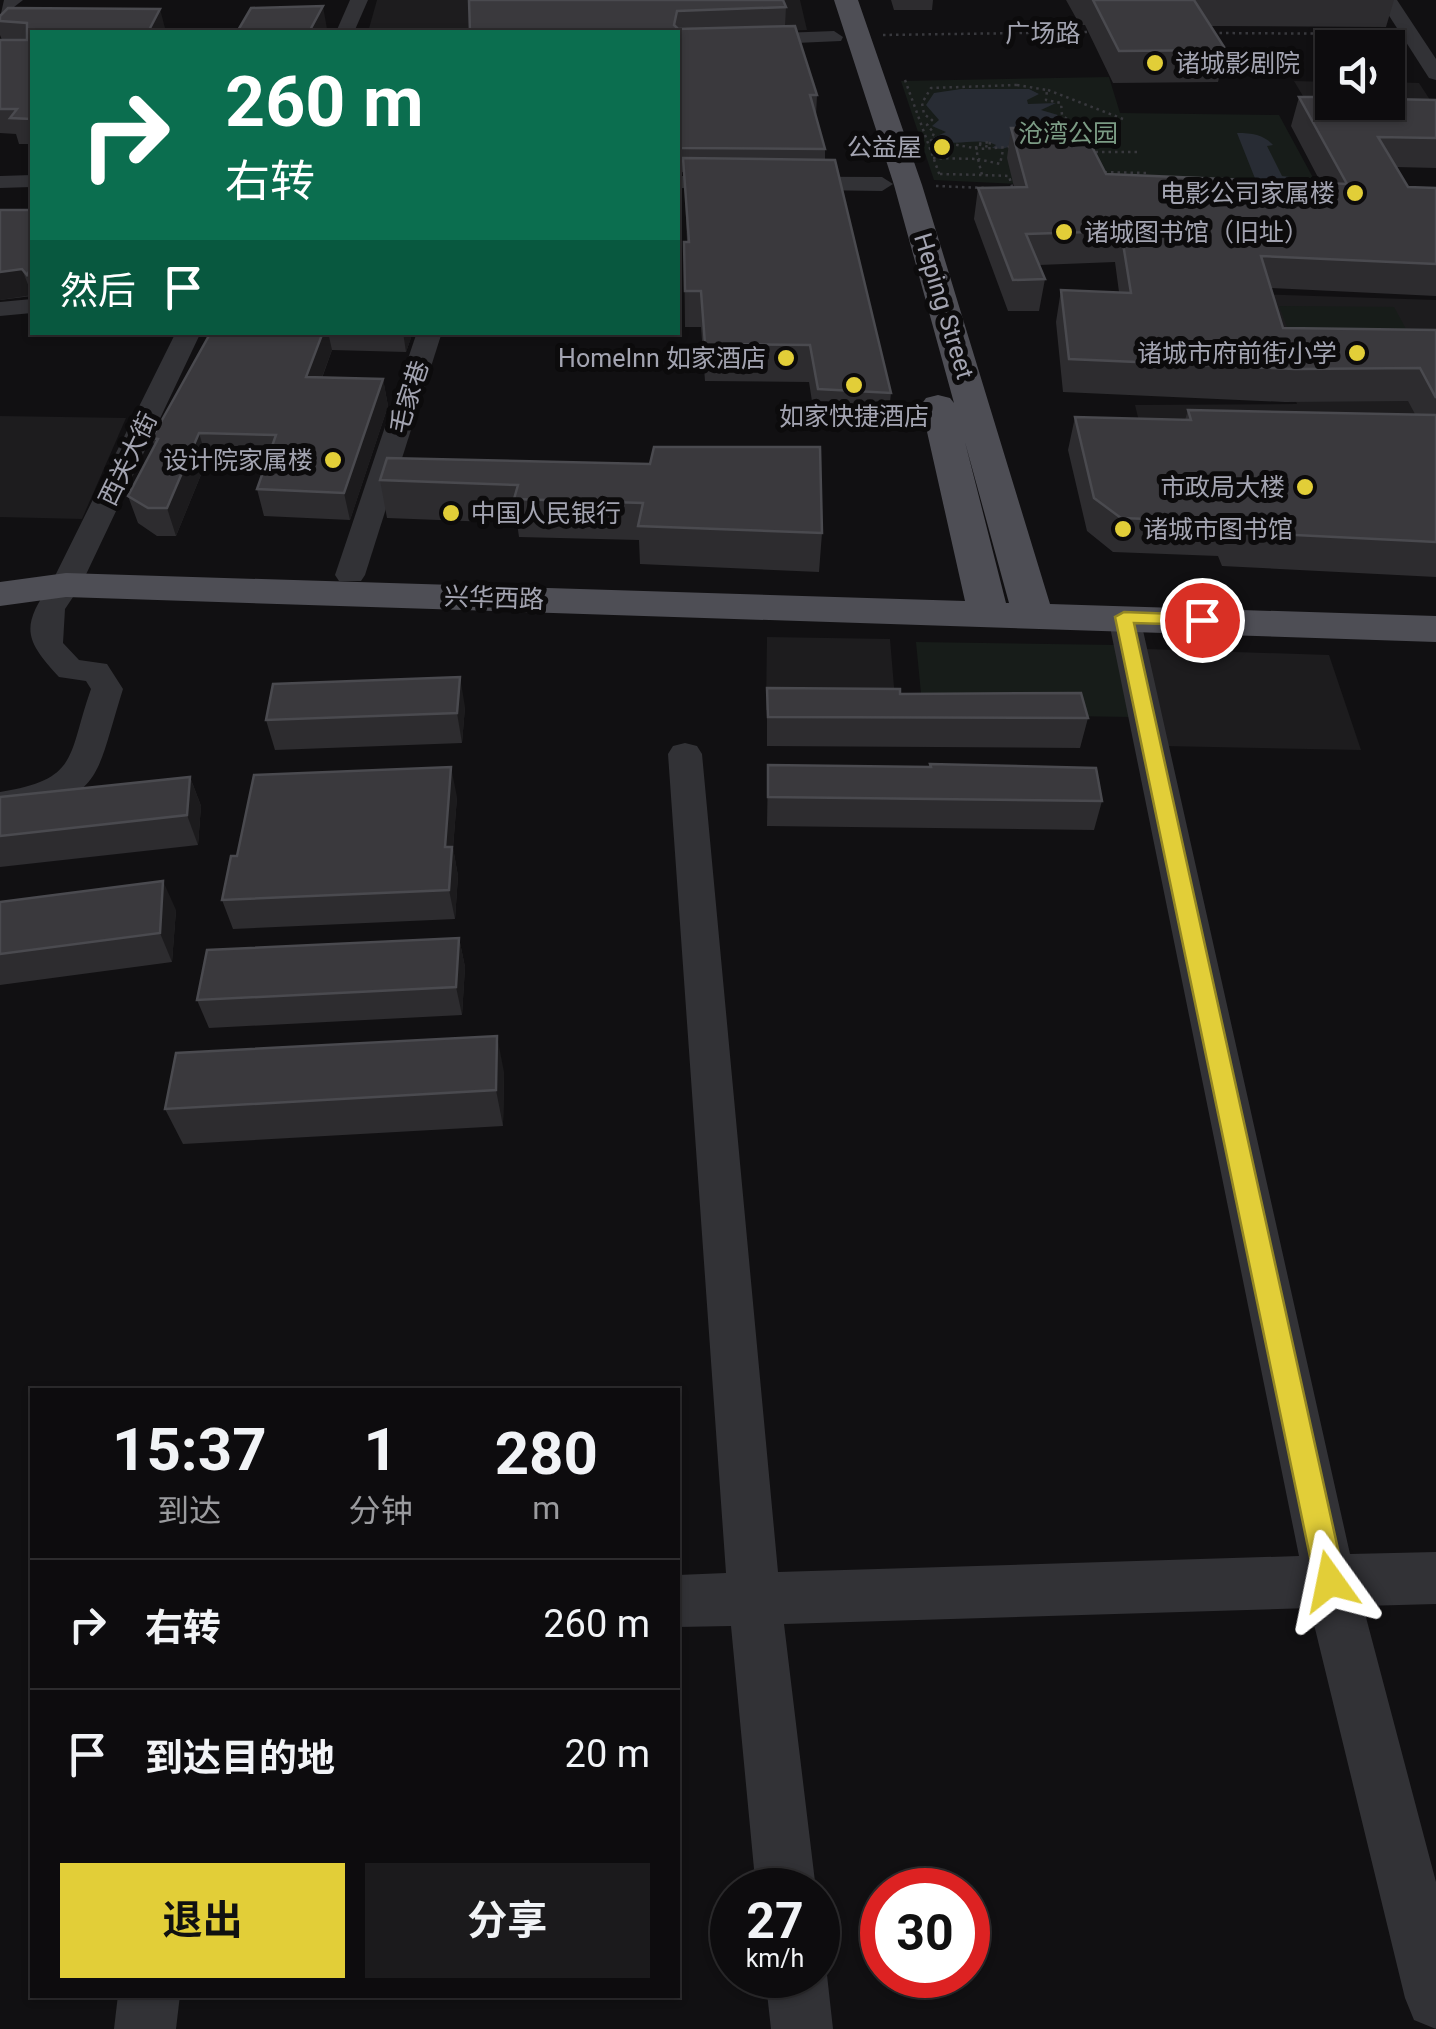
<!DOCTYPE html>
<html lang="zh">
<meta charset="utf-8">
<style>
:root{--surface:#0d0c0e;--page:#1b1a1c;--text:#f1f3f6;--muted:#9a9b9e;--line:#2d2c2e;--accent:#e2ce38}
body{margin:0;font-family:Roboto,"Noto Sans SC",sans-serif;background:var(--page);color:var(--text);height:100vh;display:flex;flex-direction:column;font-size:38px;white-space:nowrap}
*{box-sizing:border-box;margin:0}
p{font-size:32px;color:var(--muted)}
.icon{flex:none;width:55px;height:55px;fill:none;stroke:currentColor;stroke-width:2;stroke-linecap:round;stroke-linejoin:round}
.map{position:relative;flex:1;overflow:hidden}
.details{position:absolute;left:30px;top:1388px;width:650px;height:610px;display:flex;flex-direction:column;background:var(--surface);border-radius:0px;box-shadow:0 2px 8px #0004,0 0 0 2px var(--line)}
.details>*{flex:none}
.banner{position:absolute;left:30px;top:30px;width:650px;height:305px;border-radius:0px;box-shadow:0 2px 8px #0004,0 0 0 2px var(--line);background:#0b6e4f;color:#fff;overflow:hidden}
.controls{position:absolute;left:1315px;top:30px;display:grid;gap:20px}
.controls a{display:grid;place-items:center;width:90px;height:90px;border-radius:0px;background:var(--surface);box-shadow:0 2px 8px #0004,0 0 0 2px var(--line);font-size:50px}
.speed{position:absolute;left:710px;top:1868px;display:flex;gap:20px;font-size:50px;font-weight:700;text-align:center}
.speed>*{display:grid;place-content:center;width:130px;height:130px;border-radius:50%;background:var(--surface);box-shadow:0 2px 8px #0004,0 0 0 2px var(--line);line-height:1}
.speed small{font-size:25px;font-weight:400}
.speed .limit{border:15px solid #d22;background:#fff;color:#111}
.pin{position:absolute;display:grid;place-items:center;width:85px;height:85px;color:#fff;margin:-42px;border:5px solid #fff;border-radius:50%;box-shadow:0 2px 10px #0007}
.me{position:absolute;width:110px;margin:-55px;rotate:348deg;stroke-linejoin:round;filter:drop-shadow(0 0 8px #0008)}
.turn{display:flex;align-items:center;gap:35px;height:210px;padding:0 30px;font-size:45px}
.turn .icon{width:130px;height:130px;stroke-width:2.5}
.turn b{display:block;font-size:70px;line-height:85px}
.then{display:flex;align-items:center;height:95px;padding:0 30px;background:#0003;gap:20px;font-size:38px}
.eta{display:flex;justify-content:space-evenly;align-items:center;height:170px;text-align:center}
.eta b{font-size:60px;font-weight:700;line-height:70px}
.cta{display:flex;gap:20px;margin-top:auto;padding:20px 30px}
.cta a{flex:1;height:115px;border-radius:0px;background:var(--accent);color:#111;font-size:40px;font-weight:700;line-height:115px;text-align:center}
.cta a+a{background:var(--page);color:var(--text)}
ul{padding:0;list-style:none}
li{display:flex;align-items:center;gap:30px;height:130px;padding:0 30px;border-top:2px solid var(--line)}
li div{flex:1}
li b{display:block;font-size:38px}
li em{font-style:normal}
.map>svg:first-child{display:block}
.built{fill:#1d1c1e}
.green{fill:#171c19}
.water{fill:#282c34}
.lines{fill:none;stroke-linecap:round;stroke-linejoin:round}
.path{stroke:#38383d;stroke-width:2.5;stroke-dasharray:2.5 4;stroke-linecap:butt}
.minor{fill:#323236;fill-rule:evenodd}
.major{fill:#4e4e55;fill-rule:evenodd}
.wall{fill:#2d2c2f}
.shaded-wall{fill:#1c1b1d}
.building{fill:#3a393d;stroke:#4a4a4f;stroke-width:2.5}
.route{fill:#e2ce38;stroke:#938624;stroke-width:2.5}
.poi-dot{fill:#e2ce38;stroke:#0c0b0c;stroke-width:4}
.labels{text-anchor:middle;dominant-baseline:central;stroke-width:10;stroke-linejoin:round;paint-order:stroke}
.far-street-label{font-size:25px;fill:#a3a4b1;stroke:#0c0b0c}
.far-poi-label{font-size:25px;fill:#a3a4b1;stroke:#0c0b0c;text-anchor:end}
.far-park-label{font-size:25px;fill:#7b9b84;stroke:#0c0b0c}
</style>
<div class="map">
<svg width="1436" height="2029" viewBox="0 0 1436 2029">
<rect width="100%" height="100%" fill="#111012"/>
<g class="built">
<polygon points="377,0 800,0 807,30 678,35 368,32"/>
<polygon points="1294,81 1332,82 1332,102 1388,102 1388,82 1419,83 1436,109 1319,123"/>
<polygon points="1256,294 1436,300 1436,457 1144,442 1135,405 1297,404"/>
<polygon points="0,416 126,418 82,519 0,517"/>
<polygon points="767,637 890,639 896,711 766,710"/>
<polygon points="1146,649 1329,655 1361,750 1164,746"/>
</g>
<g class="green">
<polygon points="1109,77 1120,113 1279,115 1324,198 934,180 901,81"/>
<polygon points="1279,306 1394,307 1424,362 1300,361"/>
<polygon points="916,642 1116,645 1132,717 923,714"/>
</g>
<g class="water">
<path d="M 961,89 L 1029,89 L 1039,94 L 1027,100 L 1028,104 L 1056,103 L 1041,110 L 1058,115 L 1048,125 L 1062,129 L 1002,149 L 992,148 L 996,145 C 976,136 956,149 933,138 L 946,132 L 932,126 L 939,120 L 926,105 L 934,93 Z"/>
<path d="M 1237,133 C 1253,133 1264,135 1273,145 L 1267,146 L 1282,176 L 1290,177 L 1295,186 L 1258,186 Z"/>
</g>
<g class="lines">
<g class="path">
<polyline points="1213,33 1382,34"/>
<polyline points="883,35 1092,32"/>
<polyline points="905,80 940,176"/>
<polygon points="1017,85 1047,90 1046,100 1061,103 1062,115 1073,124 1062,135 1066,143 979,149 931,140 934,133 927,125 932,120 924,114 922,103 931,88"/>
<polyline points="1048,90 1123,119"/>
<polygon points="990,142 989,147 977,144"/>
<polyline points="976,146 978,159 1000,164 1003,150"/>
<polyline points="1089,152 1141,152"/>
<polyline points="933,158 978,159 982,175 1009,176 1013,190"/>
<polyline points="1098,172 1148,173"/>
<polyline points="940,174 982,175"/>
<polyline points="936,186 985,188"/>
</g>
<g class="minor">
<polygon points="4,0 23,0 0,18"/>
<polygon points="350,0 368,0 354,32 336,32"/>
<polygon points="1379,0 1397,0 1436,59 1436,80 1429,78"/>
<polygon points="834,31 843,37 841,41 678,48 678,37"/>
<polygon points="32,175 32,187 0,188 0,176"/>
<polygon points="678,176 882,177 893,184 882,191 678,188"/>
<polygon points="32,299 32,313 0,316 0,302"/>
<path d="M 176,332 L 201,332 L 81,585 L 65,609 L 63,643 L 79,660 L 107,664 L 123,689 C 94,781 104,799 0,816 L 0,792 C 80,779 67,757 91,689 L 86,681 L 59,677 C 25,640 20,627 51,584 Z"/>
<polygon points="417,332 442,332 365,575 361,581 339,581 335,575"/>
<polygon points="1124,608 1135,610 1140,617 1350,1554 1436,1552 1436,1604 1363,1606 1436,1882 1436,2029 1414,2020 1405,1998 1310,1608 784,1624 816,1890 756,1890 731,1626 678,1627 678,1575 726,1573 668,754 673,746 685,743 697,746 702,754 778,1572 1299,1556 1108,617 1113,610"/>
<polygon points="818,1953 827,1975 833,2029 771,2029 765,1975 818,1975"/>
<polygon points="118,1995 180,1995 176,2029 114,2029"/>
</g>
<path class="major" d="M 834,0 L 858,0 L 922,185 L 1050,604 L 1436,616 L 1436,642 L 66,597 L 0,606 L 0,582 L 66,573 L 965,601 L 921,405 L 926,398 L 938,395 L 950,398 L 954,403 L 894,185 ZM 965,442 L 1009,603 L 1006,603 Z"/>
</g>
<g class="wall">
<polygon points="469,0 786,7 785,26 817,95 816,116 825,149 825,160 891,393 887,430 816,427 809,382 705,381 701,327 685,327 684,242 687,242 684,172 681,172 678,147 678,32"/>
<polygon points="891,0 933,0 932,10 894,10"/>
<polygon points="1066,0 1394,0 1386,27 1211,26 1226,50 1218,82 1113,83 1085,25 1080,25"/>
<polygon points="160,9 32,32 32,144 19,144 16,134 0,133 0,40 2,40 0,35 0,16"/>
<polygon points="1299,97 1436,100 1436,168 1396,167 1408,187 1436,188 1436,296 1271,288 1283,328 1436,330 1436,577 1222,566 1218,556 1113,552 1087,531 1068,450 1075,417 1185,420 1188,410 1415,414 1408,401 1285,402 1063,392 1056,322 1061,290 1119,292 1115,262 1039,265 1045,279 1039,311 1008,311 974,219 978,188 1014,187 1007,158 1011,128 1106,174 1321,183 1291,126"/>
<polygon points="32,210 32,296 0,300"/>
<polygon points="211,332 413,332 406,352 332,350 322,378 383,379 388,406 350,520 264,516 257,489 266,462 207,460 176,536 157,536 138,523 128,496 154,445 152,438"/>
<polygon points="387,458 822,533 819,572 640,564 639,540 519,537 517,523 387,518 380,480"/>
<polygon points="767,688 900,694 1088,718 1080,748 767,746"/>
<polygon points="465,707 462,743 275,750 266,720"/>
<polygon points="768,765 1102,801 1094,830 767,826"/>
<polygon points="190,777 201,806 198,845 0,867 0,797"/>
<polygon points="457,797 453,848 458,876 455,919 233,929 222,900 237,856"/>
<polygon points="0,902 176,910 172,962 0,985"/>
<polygon points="459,938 465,967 462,1015 209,1028 197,1000"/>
<polygon points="504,1072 503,1126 183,1144 165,1109"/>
</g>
<g class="shaded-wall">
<polygon points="323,6 327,29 326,32 309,32"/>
<polygon points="160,9 166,32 148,32"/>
<polygon points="32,267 32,290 27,275"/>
<polygon points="22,269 32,295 0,300 0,272"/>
<polygon points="323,332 328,332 332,350 312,404 306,377"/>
<polygon points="403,332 413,332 406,352"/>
<polygon points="383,379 388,406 350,520 344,493"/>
<polygon points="199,433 207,460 176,536 167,508"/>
<polygon points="460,677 465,707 462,743 457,713"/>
<polygon points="451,767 457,797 453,848 458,876 455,919 449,890 445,847"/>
<polygon points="190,777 201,806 198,845 187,815"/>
<polygon points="163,881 176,910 172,962 160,933"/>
<polygon points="459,938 465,967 462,1015 456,987"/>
<polygon points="497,1036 504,1072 503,1126 496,1090"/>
</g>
<g class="building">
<polygon points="469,0 783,0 786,7 677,11 674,25 678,29 795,26 817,95 810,95 825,149 680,148 678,127 678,32 470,32"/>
<polygon points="1093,0 1194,0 1226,50 1119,51"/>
<polygon points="323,6 309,32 237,32 251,8"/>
<polygon points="8,8 160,9 148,32 32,32 32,119 10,118 17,109 0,109 0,40 27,40 27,23 0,21 0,16"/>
<polygon points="1299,97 1332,97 1332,102 1388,102 1388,99 1436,100 1436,138 1378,137 1408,187 1436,188 1436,264 1261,256 1283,328 1436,330 1436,398 1420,368 1295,369 1069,359 1061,290 1131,293 1121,231 1026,234 1045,279 1013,280 978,188 1027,187 1011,128 1071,129 1085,133 1106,174 1347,184"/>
<polygon points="683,158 835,160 891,393 818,389 810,345 705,344 701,291 685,291 684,242 689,242"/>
<polygon points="0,210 32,210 32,267 27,275 22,269 0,272"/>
<polygon points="211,332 323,332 306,377 383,379 344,493 257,489 276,435 199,433 167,508 148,508 128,496 158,439 152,438"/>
<polygon points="1188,410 1436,415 1436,542 1232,532 1229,522 1121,518 1094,498 1075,417 1191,420"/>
<polygon points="654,447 820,447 822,533 638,526 643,503 514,499 518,485 380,480 387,458 650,464"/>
<polygon points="460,677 457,713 266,720 273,684"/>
<polygon points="767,688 900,689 900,694 1081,693 1088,718 768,717"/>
<polygon points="930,764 1096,768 1102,801 768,797 768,765 931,767"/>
<polygon points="451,767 445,847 452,847 449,890 222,900 231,856 237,856 254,775"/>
<polygon points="190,777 187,815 0,836 0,797"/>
<polygon points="163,881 160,933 0,954 0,902"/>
<polygon points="459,938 456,987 197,1000 207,950"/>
<polygon points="497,1036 496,1090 165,1109 176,1053"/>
</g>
<polygon class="route" points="1124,612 1202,615 1211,620 1202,625 1134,623 1345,1581 1341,1592 1330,1596 1319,1592 1315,1581 1115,617"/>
<g class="poi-dot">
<circle cx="1155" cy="63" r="10"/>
<circle cx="942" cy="147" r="10"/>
<circle cx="1355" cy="193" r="10"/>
<circle cx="1064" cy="232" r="10"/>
<circle cx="1357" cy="353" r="10"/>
<circle cx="786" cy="358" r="10"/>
<circle cx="854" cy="385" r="10"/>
<circle cx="333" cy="460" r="10"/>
<circle cx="1305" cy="487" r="10"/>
<circle cx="451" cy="513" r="10"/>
<circle cx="1123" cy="529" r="10"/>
</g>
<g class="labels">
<g class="far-street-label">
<text x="1043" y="33">广场路</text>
<text transform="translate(944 306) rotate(73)">Heping Street</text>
<text transform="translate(409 397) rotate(-72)">毛家巷</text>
<text transform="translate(128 459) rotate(-64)">西关大街</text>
<text transform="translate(494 598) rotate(2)">兴华西路</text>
</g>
<g class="far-poi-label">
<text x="1175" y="63" text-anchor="start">诸城影剧院</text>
<text x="922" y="147">公益屋</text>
<text x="1335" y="193">电影公司家属楼</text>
<text x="1084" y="232" text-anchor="start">诸城图书馆（旧址）</text>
<text x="1337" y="353">诸城市府前街小学</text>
<text x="766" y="358">HomeInn 如家酒店</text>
<text x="854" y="416" text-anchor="middle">如家快捷酒店</text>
<text x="313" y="460">设计院家属楼</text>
<text x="1285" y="487">市政局大楼</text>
<text x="471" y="513" text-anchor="start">中国人民银行</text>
<text x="1143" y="529" text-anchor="start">诸城市图书馆</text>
</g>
<g class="far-park-label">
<text x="1068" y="133">沧湾公园</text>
</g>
</g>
</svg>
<div class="controls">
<a><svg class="icon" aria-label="sound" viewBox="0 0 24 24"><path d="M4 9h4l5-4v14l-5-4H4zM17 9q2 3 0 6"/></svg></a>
</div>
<div class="speed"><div>27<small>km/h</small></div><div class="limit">30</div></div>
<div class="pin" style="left:1202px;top:620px;background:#d93025"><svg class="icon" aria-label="arrive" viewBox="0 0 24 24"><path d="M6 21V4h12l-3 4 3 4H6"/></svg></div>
<svg class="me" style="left:1330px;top:1581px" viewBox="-20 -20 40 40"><path d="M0-17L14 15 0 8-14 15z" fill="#e2ce38" stroke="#fff" stroke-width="4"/></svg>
<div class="banner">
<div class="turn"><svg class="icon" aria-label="right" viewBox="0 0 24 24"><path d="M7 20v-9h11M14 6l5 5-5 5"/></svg><div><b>260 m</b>右转</div></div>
<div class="then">然后<svg class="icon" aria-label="arrive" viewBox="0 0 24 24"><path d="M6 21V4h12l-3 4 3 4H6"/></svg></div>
</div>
<section class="details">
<div class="eta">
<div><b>15:37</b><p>到达</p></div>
<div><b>1</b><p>分钟</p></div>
<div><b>280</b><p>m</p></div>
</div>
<ul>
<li><svg class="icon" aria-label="right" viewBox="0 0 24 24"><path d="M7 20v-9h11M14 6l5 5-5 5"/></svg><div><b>右转</b></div><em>260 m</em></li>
<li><svg class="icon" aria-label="arrive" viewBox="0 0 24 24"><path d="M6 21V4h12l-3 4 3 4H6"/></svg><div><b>到达目的地</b></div><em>20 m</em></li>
</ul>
<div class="cta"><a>退出</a><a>分享</a></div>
</section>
</div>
